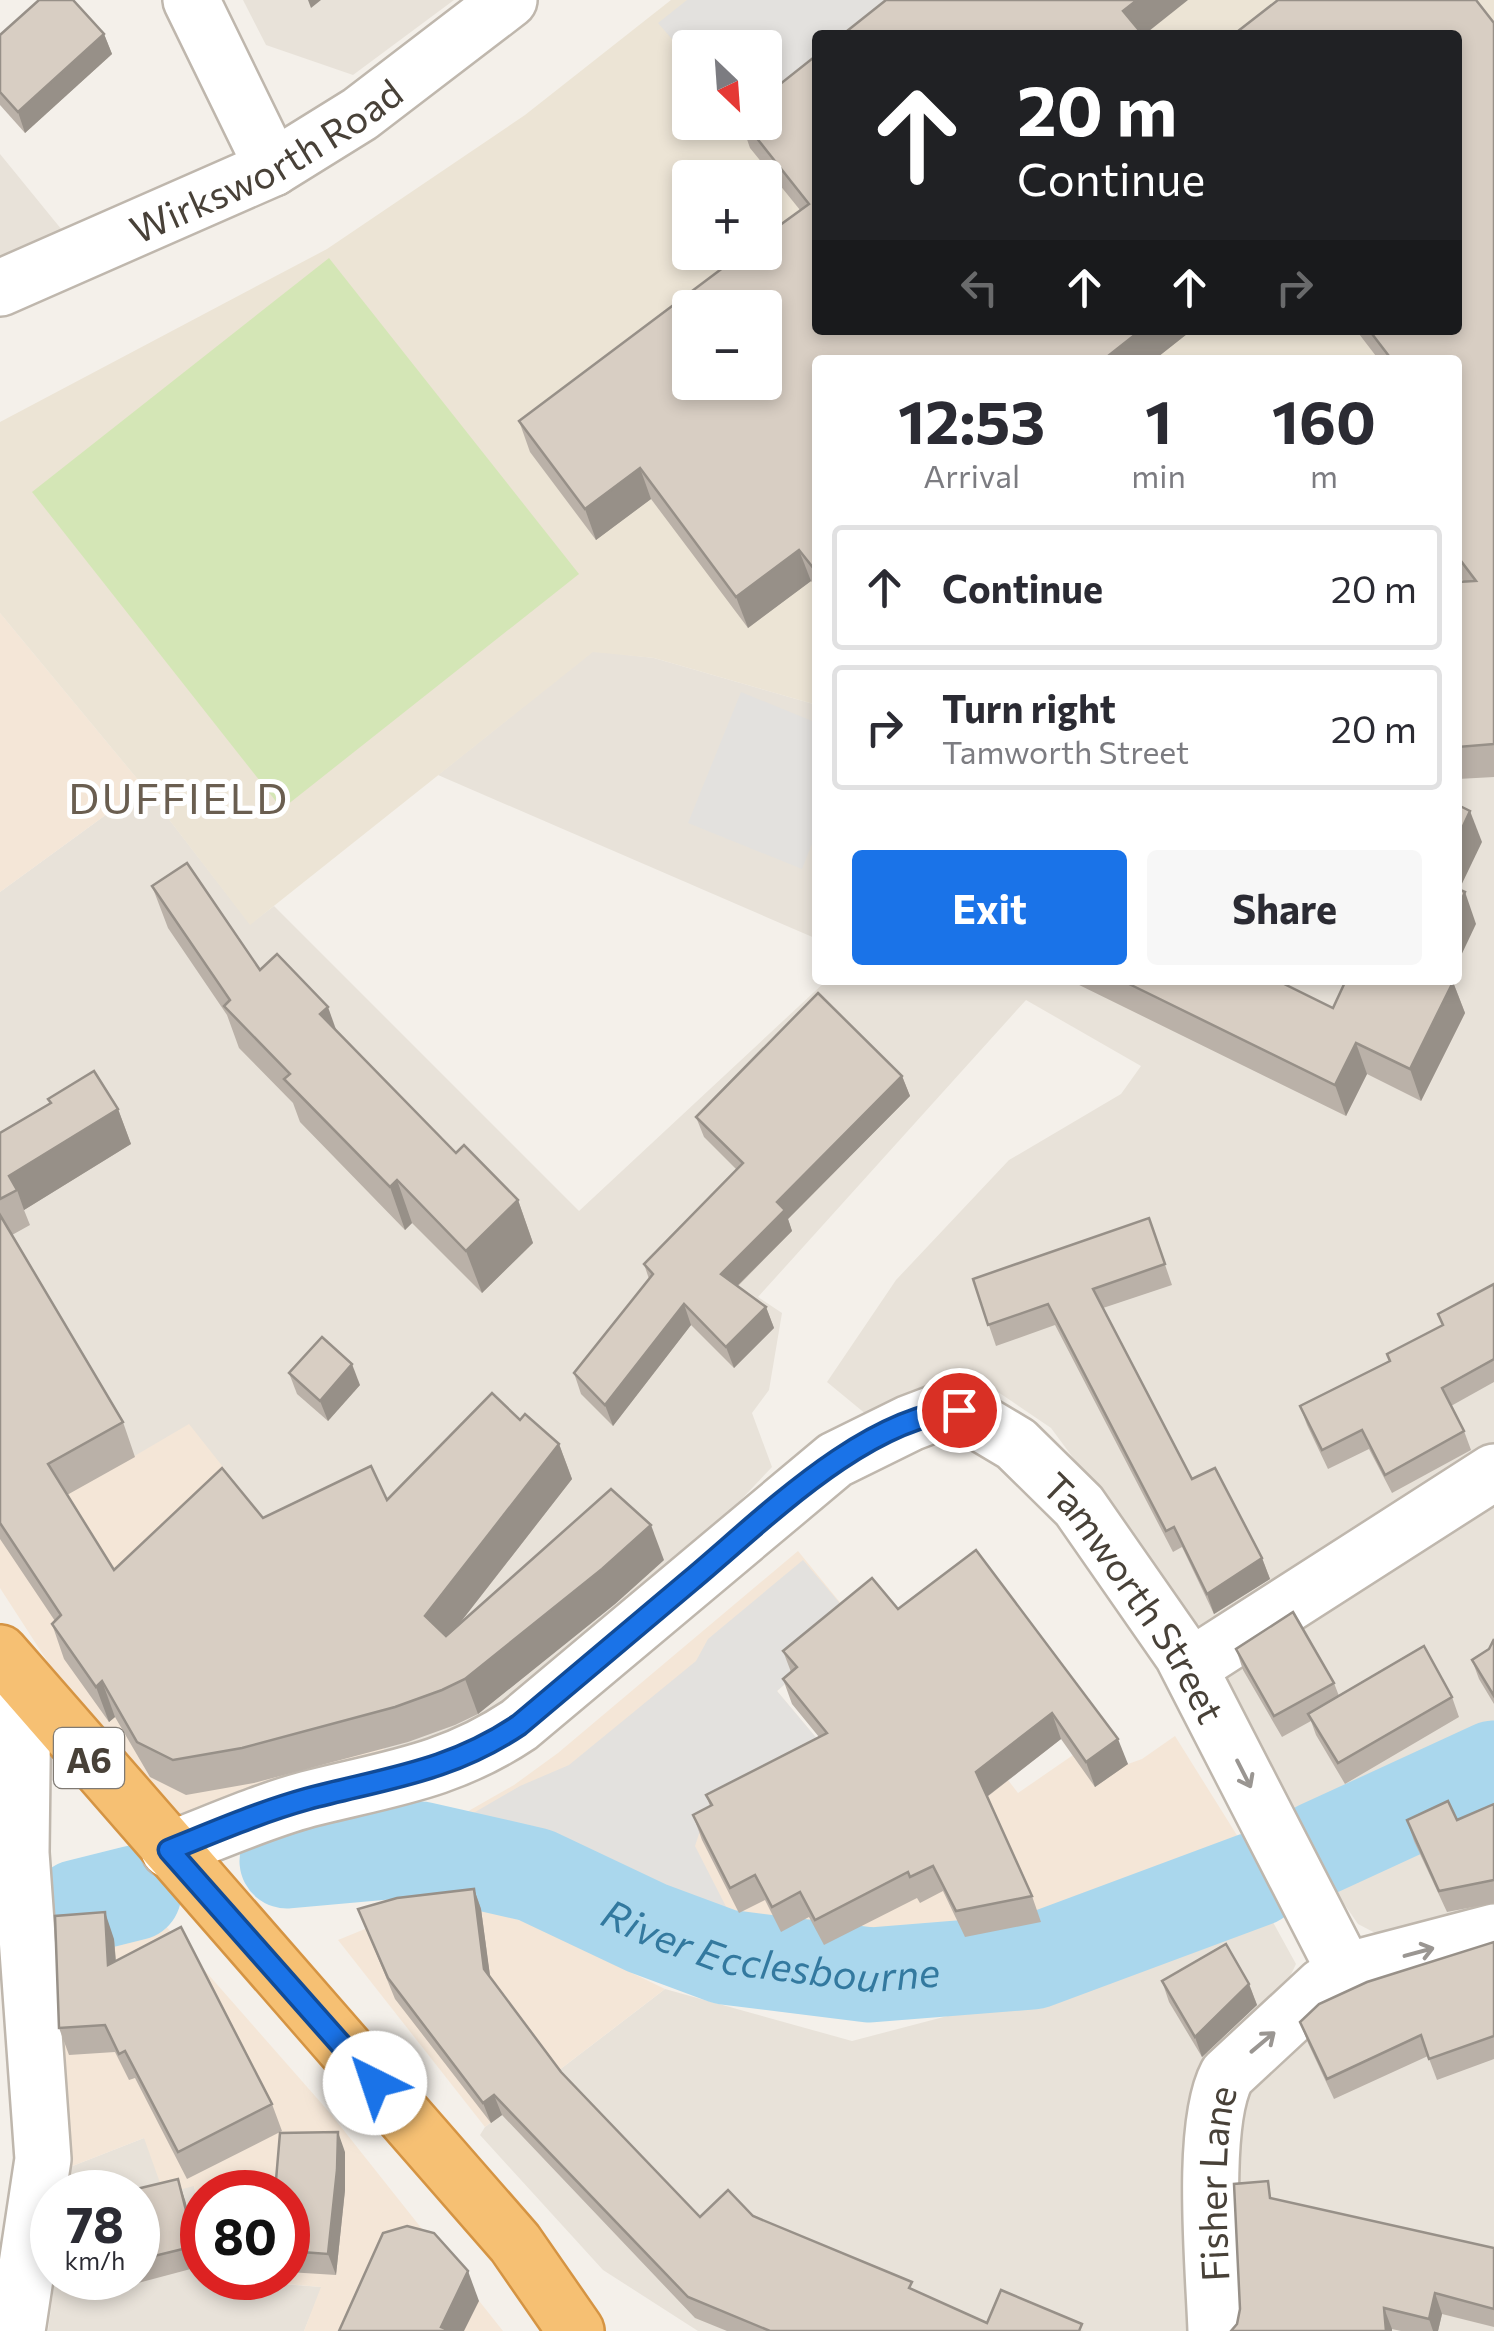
<!DOCTYPE html>
<meta charset="utf-8">
<style>
:root{--surface:#fff;--page:#f7f7f7;--text:#2b2b33;--muted:#7c7c81;--line:#e1e1e2;--accent:#1a73e8}
body{margin:0;font-family:Commissioner,sans-serif;background:var(--page);color:var(--text);height:100vh;display:flex;flex-direction:column;font-size:38px;white-space:nowrap}
*{box-sizing:border-box;margin:0}
p{font-size:32px;color:var(--muted)}
.icon{flex:none;width:55px;height:55px;fill:none;stroke:currentColor;stroke-width:2;stroke-linecap:round;stroke-linejoin:round}
.map{position:relative;flex:1;overflow:hidden}
.details{position:absolute;left:812px;top:355px;width:650px;height:630px;display:flex;flex-direction:column;background:var(--surface);border-radius:10px;box-shadow:0 5px 15px #0003}
.details>*{flex:none}
.top-card{position:absolute;left:812px;top:30px;width:650px;height:305px;border-radius:10px;box-shadow:0 5px 15px #0003;background:#202124;color:#fff;overflow:hidden}
.needle{width:65px;rotate:155deg}
.controls{position:absolute;left:672px;top:30px;display:grid;gap:20px}
.controls a{display:grid;place-items:center;width:110px;height:110px;border-radius:10px;background:var(--surface);box-shadow:0 5px 15px #0003;font-size:50px}
.speed{position:absolute;left:30px;top:2170px;display:flex;gap:20px;font-size:50px;font-weight:700;text-align:center}
.speed>*{display:grid;place-content:center;width:130px;height:130px;border-radius:50%;background:var(--surface);box-shadow:0 5px 15px #0003;line-height:1}
.speed small{font-size:25px;font-weight:400}
.speed .limit{border:15px solid #d22;background:#fff;color:#111}
.pin{position:absolute;display:grid;place-items:center;width:85px;height:85px;color:#fff;margin:-42px;border:5px solid #fff;border-radius:50%;box-shadow:0 2px 10px #0007}
.me{position:absolute;width:110px;margin:-55px;rotate:319deg;stroke-linejoin:round;filter:drop-shadow(0 0 8px #0008)}
.turn{display:flex;align-items:center;gap:35px;height:210px;padding:0 40px;font-size:45px}
.turn .icon{width:130px;height:130px;stroke-width:2.5}
.turn b{display:block;font-size:70px;line-height:85px}
.lanes{display:flex;align-items:center;height:95px;padding:0 40px;background:#0003;justify-content:center;gap:50px;direction:ltr}
.lanes .off{opacity:.35}
.eta{display:flex;justify-content:space-evenly;align-items:center;height:170px;text-align:center}
.eta b{font-size:60px;font-weight:700;line-height:70px}
.cta{display:flex;gap:20px;margin-top:auto;padding:20px 40px}
.cta a{flex:1;height:115px;border-radius:10px;background:var(--accent);color:#fff;font-size:40px;font-weight:700;line-height:115px;text-align:center}
.cta a+a{background:var(--page);color:var(--text)}
ul{padding:0;list-style:none}
li{display:flex;align-items:center;gap:30px;height:125px;margin:0 20px 15px;padding:0 20px;border:5px solid var(--line);border-radius:10px}
li div{flex:1}
li b{display:block;font-size:38px}
li em{font-style:normal}
.map>svg:first-child{display:block}
.residential{fill:#e8e2d9}
.commercial{fill:#f4e6d7}
.education{fill:#ece4d5;fill-rule:evenodd}
.green{fill:#d4e6b6}
.parking{fill:#e3e1de}
.lines{fill:none;stroke-linecap:round;stroke-linejoin:round}
.river{stroke:#aad7ed;stroke-width:95}
.minor-casing{stroke:#bfb7ad;stroke-width:60}
.highway-casing{stroke:#d59443;stroke-width:60}
.minor{stroke:#fff;stroke-width:55}
.highway{stroke:#f6c073;stroke-width:55}
.wall{fill:#bab1a8}
.shaded-wall{fill:#979088}
.building{fill:#d8cec3;stroke:#979088;stroke-width:2.5;fill-rule:evenodd}
.oneway{stroke:#9a9692}
.route-casing{stroke:#114b97;stroke-width:25}
.route{stroke:#1a73e8;stroke-width:18}
.labels{text-anchor:middle;dominant-baseline:central;stroke-width:10;stroke-linejoin:round;paint-order:stroke}
.shield{fill:#fff;stroke:#7f7a74;stroke-width:2.5}
.shield-label{font-size:35px;font-weight:bold;fill:#484138}
.street-label{font-size:38px;fill:#484138;stroke:#fff}
.water-label{font-size:40px;font-style:italic;fill:#33799f;stroke:#fff}
.quarter-label{font-size:42px;letter-spacing:2.5px;fill:#6a5e50;stroke:#fff}
</style>
<div class="map">
<svg width="1494" height="2331" viewBox="0 0 1494 2331">
<rect width="100%" height="100%" fill="#f4f0ea"/>
<g class="residential">
<polygon points="243,0 454,0 353,75 266,45"/>
<polygon points="0,154 66,235 0,266"/>
<polygon points="593,651 654,658 817,705 817,939 438,775"/>
<polygon points="1458,719 1494,719 1494,1442 1396,1511 1214,1629 1196,1624 1051,1428 998,1392 961,1377 867,1415 827,1382 896,1280 1009,1160 1121,1094 1141,1066 1026,1000 758,1297 782,1313 769,1390 752,1413 772,1467 718,1524 477,1726 386,1757 135,1457 0,1314 0,892 144,787 250,924 274,906 579,1211 827,980 1458,980"/>
<polygon points="1494,1502 1494,1735 1304,1833 1216,1670"/>
<polygon points="1494,1794 1494,1909 1379,1935 1358,1924 1329,1882"/>
<polygon points="1268,1913 1296,1964 1268,2023 1204,2061 1187,2168 1198,2331 698,2331 603,2270 480,2135 485,2127 665,1989 852,2041 1085,1980"/>
<polygon points="1494,1956 1494,2331 1228,2331 1232,2111 1271,2052"/>
<polygon points="144,2138 194,2186 202,2225 202,2278 322,2287 304,2331 48,2331 55,2278 138,2278 138,2192 67,2192 70,2167"/>
</g>
<g class="commercial">
<polygon points="0,613 144,787 0,892"/>
<polygon points="0,1314 97,1478 189,1424 355,1634 386,1757 178,1819 75,1704 0,1588"/>
<polygon points="798,1551 856,1622 777,1691 824,1747 941,1693 1018,1793 1105,1733 1128,1764 1142,1759 1175,1736 1248,1853 1156,1898 1015,1941 827,1954 738,1938 655,1911 537,1848 469,1831 465,1813 514,1785 558,1753"/>
<polygon points="481,1909 529,1923 665,1989 485,2127 338,1940 365,1929"/>
<polygon points="156,1915 330,2113 503,2331 304,2331 321,2287 214,2278 288,2278 288,2192 202,2192 202,2225 194,2186 164,2194 144,2138 70,2167 60,1943"/>
</g>
<path class="education" d="M 671,0 L 1494,0 L 1494,719 L 1458,719 L 1458,360 L 818,360 L 817,705 L 654,658 L 593,652 L 250,925 L 144,787 L 0,613 L 0,422 L 327,249 L 525,115 ZM 818,35 L 1458,35 L 1458,330 L 818,330 ZM 690,48 L 765,48 L 765,122 L 690,122 ZM 690,178 L 765,178 L 765,252 L 690,252 ZM 690,308 L 765,308 L 765,382 L 690,382 Z"/>
<polygon class="green" points="329,258 579,574 282,809 32,492"/>
<g class="parking">
<polygon points="687,0 894,0 849,35 818,35 817,60 765,101 765,48 690,48 690,60 658,23"/>
<polygon points="741,692 817,723 817,831 802,869 688,823"/>
<polygon points="803,1560 856,1622 777,1691 824,1747 708,1806 695,1846 739,1932 659,1904 539,1845 469,1824 470,1815 520,1786 569,1765 696,1661 708,1639"/>
</g>
<g class="lines">
<g class="river">
<polyline points="1320,1848 1494,1768"/>
<path id="s1" d="M 287,1861 L 421,1849 L 535,1875 L 647,1928 L 725,1957 L 870,1975 L 1033,1962 L 1256,1879"/>
<polyline points="78,1907 134,1893"/>
</g>
<g class="minor-casing">
<g id="minor">
<polyline points="191,0 273,168"/>
<path id="s2" d="M 0,288 L 273,168 L 360,114 L 509,0"/>
<polyline points="1190,1667 1494,1472"/>
<path id="s3" d="M 169,1850 C 214,1833 260,1812 308,1799 C 386,1779 449,1772 519,1725 L 835,1460 L 910,1423 L 939,1412 L 959,1410 L 1016,1444 L 1079,1506 L 1182,1654 L 1345,1971"/>
<polyline points="17,2331 43,2159 21,1853 23,1682"/>
<path id="s4" d="M 1216,2331 C 1214,2269 1200,2126 1227,2075 L 1323,1986 L 1345,1971 L 1494,1932"/>
</g>
</g>
<g class="highway-casing">
<polyline id="highway" points="0,1653 515,2243 576,2331"/>
</g>
<use href="#minor" class="minor"/>
<use href="#highway" class="highway"/>
</g>
<g class="wall">
<polygon points="1494,23 1494,777 1458,779 1458,582 1464,582 1458,574 1458,360 1379,360 1356,330 1458,330"/>
<polygon points="104,34 112,54 25,133 0,105 0,35"/>
<polygon points="818,54 818,330 1192,330 1154,360 818,360 818,590 811,581 748,628 651,499 596,540 530,452 519,421 800,210 750,148 741,122 765,122"/>
<polygon points="152,886 336,1030 456,1153 518,1200 533,1243 482,1293 412,1223 405,1230 300,1122 293,1103 239,1048 227,1015 168,928"/>
<polygon points="1069,980 1276,980 1333,1008 1453,982 1465,1013 1421,1101 1367,1074 1346,1116"/>
<polygon points="902,1076 910,1096 788,1219 792,1231 738,1286 766,1307 774,1328 734,1368 691,1325 613,1426 581,1394 574,1373 649,1279 644,1264 737,1170 704,1137 696,1117"/>
<polygon points="118,1109 131,1144 24,1210 30,1225 12,1235 123,1422 135,1457 67,1495 114,1570 263,1518 387,1500 520,1420 559,1444 572,1479 456,1628 664,1560 615,1604 478,1714 455,1725 408,1742 254,1783 186,1795 150,1777 115,1717 109,1722 64,1659 52,1624 55,1621 0,1539 0,1133"/>
<polygon points="1149,1218 1172,1285 1103,1308 1192,1479 1262,1558 1270,1579 1214,1614 1182,1547 1173,1552 1055,1325 996,1346 973,1279"/>
<polygon points="1494,1284 1494,1382 1451,1406 1464,1431 1471,1450 1392,1493 1369,1449 1328,1469 1307,1425 1300,1406 1389,1361 1387,1354 1443,1326"/>
<polygon points="289,1373 360,1385 328,1421 297,1394"/>
<polygon points="898,1609 1128,1764 1095,1787 1061,1739 987,1797 1032,1896 1041,1922 965,1937 943,1891 920,1903 917,1898 824,1945 809,1917 781,1932 765,1900 739,1913 702,1840 693,1815 710,1806 706,1795 819,1737 792,1704 783,1679 791,1672 783,1651"/>
<polygon points="1494,1639 1494,1704 1479,1679 1472,1660 1489,1649"/>
<polygon points="1236,1649 1334,1683 1339,1696 1452,1697 1459,1717 1345,1784 1316,1735 1311,1721 1282,1737 1243,1670"/>
<polygon points="1494,1804 1494,1903 1447,1912 1414,1841 1407,1820 1457,1820"/>
<polygon points="474,1889 481,1909 490,1977 561,2072 700,2217 753,2216 987,2323 1084,2331 727,2331 695,2318 502,2115 491,2123 395,1999 358,1909"/>
<polygon points="114,1939 116,1961 272,2104 282,2131 187,2179 135,2078 129,2080 115,2052 69,2055 59,2028"/>
<polygon points="1494,1942 1494,2059 1437,2080 1428,2056 1334,2099 1308,2043 1300,2022"/>
<polygon points="1162,1981 1249,1984 1257,2005 1202,2057 1169,2002"/>
<polygon points="345,2152 345,2190 336,2275 288,2272 288,2192"/>
<polygon points="138,2192 185,2200 202,2266 138,2283 137,2278"/>
<polygon points="1275,2200 1494,2248 1494,2327 1442,2314 1438,2331 1401,2331 1392,2329 1392,2331 1231,2331 1237,2324"/>
</g>
<g class="shaded-wall">
<polygon points="308,0 321,0 311,8"/>
<polygon points="1137,0 1188,0 1144,35 1123,11"/>
<polygon points="104,34 112,54 25,133 18,112"/>
<polygon points="1141,330 1192,330 1154,360 1103,360"/>
<polygon points="640,468 651,499 596,540 585,509"/>
<polygon points="799,550 811,581 748,628 736,597"/>
<polygon points="1470,811 1482,842 1458,892 1458,837"/>
<polygon points="1465,892 1476,924 1458,962 1458,908"/>
<polygon points="1453,982 1465,1013 1421,1101 1410,1069"/>
<polygon points="328,1007 343,1049 320,1014"/>
<polygon points="1356,1043 1367,1074 1346,1116 1335,1085"/>
<polygon points="902,1076 910,1096 788,1219 792,1231 729,1294 721,1274 777,1202"/>
<polygon points="118,1109 131,1144 24,1210 17,1190 9,1176"/>
<polygon points="397,1180 412,1223 405,1230 390,1187"/>
<polygon points="518,1200 533,1243 482,1293 466,1251"/>
<polygon points="684,1304 691,1325 613,1426 605,1405"/>
<polygon points="766,1307 774,1328 734,1368 726,1347"/>
<polygon points="352,1364 360,1385 328,1421 320,1401"/>
<polygon points="559,1444 572,1479 438,1651 425,1616"/>
<polygon points="651,1525 664,1560 615,1604 478,1714 465,1679"/>
<polygon points="1262,1558 1270,1579 1214,1614 1207,1594"/>
<polygon points="102,1681 115,1717 109,1722 96,1687"/>
<polygon points="1052,1713 1061,1739 985,1798 976,1772"/>
<polygon points="1118,1739 1128,1764 1095,1787 1086,1762"/>
<polygon points="474,1889 481,1909 492,1990 484,1969"/>
<polygon points="105,1912 114,1939 118,1992 108,1965"/>
<polygon points="1249,1984 1257,2005 1202,2057 1195,2037"/>
<polygon points="494,2095 502,2115 491,2123 483,2103"/>
<polygon points="338,2132 345,2152 345,2190 336,2275 328,2254"/>
<polygon points="178,2179 185,2200 202,2266 195,2246"/>
<polygon points="468,2271 479,2301 464,2331 443,2331 441,2327"/>
<polygon points="1435,2293 1442,2314 1438,2331 1433,2331 1429,2319"/>
<polygon points="1384,2308 1392,2329 1392,2331 1386,2331"/>
</g>
<g class="building">
<polygon points="39,0 73,0 104,34 18,112 0,92 0,35"/>
<polygon points="886,0 1137,0 1123,11 1143,35 842,35"/>
<polygon points="1278,0 1476,0 1494,23 1494,744 1458,747 1458,582 1476,581 1458,557 1458,360 1392,360 1369,330 1458,330 1458,35 1233,35"/>
<path d="M 818,54 L 818,330 L 1141,330 L 1103,360 L 818,360 L 818,574 L 799,550 L 736,597 L 640,468 L 585,509 L 519,421 L 744,252 L 765,252 L 765,236 L 809,204 L 744,122 L 765,122 L 765,96 ZM 690,308 L 765,308 L 765,382 L 690,382 Z"/>
<polygon points="1458,805 1470,811 1458,837"/>
<polygon points="187,863 260,970 277,954 328,1007 320,1014 456,1153 464,1145 518,1200 466,1251 397,1180 390,1187 284,1079 290,1074 224,1006 230,1000 152,886"/>
<polygon points="1458,889 1465,892 1458,908"/>
<polygon points="1121,980 1276,980 1333,1008 1346,980 1449,980 1453,982 1410,1069 1356,1043 1335,1085"/>
<polygon points="818,993 902,1076 777,1202 785,1210 721,1274 766,1307 726,1347 684,1304 605,1405 574,1373 653,1274 644,1264 743,1163 696,1117"/>
<polygon points="94,1071 118,1109 9,1176 17,1190 0,1199 0,1133 51,1103 48,1099"/>
<polygon points="0,1215 123,1422 48,1464 114,1570 222,1468 263,1518 371,1466 387,1500 492,1393 520,1420 525,1414 559,1444 425,1616 446,1636 611,1489 651,1525 602,1569 465,1679 442,1690 395,1707 242,1748 173,1760 137,1742 102,1681 96,1687 52,1624 61,1615 0,1523"/>
<polygon points="1149,1218 1165,1264 1093,1289 1192,1479 1215,1468 1262,1558 1207,1594 1174,1527 1166,1531 1048,1304 988,1325 973,1279"/>
<polygon points="1494,1284 1494,1359 1442,1388 1464,1431 1385,1475 1362,1430 1322,1450 1300,1406 1390,1361 1387,1354 1443,1325 1438,1314"/>
<polygon points="322,1337 352,1364 320,1401 289,1373"/>
<polygon points="976,1550 1118,1739 1086,1762 1052,1713 976,1772 1032,1896 956,1911 933,1866 910,1877 908,1872 815,1920 800,1892 772,1907 755,1875 730,1888 693,1815 712,1805 706,1795 827,1733 783,1679 797,1667 783,1651 872,1578 898,1609"/>
<polygon points="1293,1612 1334,1683 1274,1716 1236,1649"/>
<polygon points="1494,1639 1494,1696 1472,1660 1489,1649"/>
<polygon points="1424,1646 1452,1697 1338,1763 1308,1714"/>
<polygon points="1448,1801 1457,1820 1494,1804 1494,1880 1439,1891 1407,1820"/>
<polygon points="474,1889 484,1969 561,2072 700,2217 728,2190 753,2216 912,2282 909,2288 987,2323 1001,2290 1082,2324 1079,2331 770,2331 688,2297 494,2095 483,2103 388,1978 358,1909 397,1898"/>
<polygon points="105,1912 108,1965 181,1927 272,2104 178,2152 125,2051 119,2054 105,2025 59,2028 55,1916"/>
<polygon points="1494,1942 1494,2036 1429,2059 1421,2035 1327,2079 1300,2022 1319,2004 1367,1982"/>
<polygon points="1226,1944 1249,1984 1195,2037 1162,1981"/>
<polygon points="338,2132 337,2170 328,2254 288,2251 288,2208 290,2201 288,2200 288,2192 275,2192 280,2133"/>
<polygon points="178,2179 195,2246 138,2260 138,2192 124,2192"/>
<polygon points="1268,2181 1270,2198 1494,2248 1494,2309 1435,2293 1429,2319 1384,2308 1386,2331 1231,2331 1237,2324 1240,2309 1234,2184"/>
<polygon points="407,2226 434,2233 468,2271 441,2327 451,2331 339,2331 383,2233"/>
</g>
<defs><path id="oneway-shaft" d="M-6 0H5M1.5-3L5.5 0L1.5 3" fill="none" stroke-width="1.6" stroke-linecap="round" stroke-linejoin="round" transform="scale(2.5)"/></defs>
<g class="oneway">
<use href="#oneway-shaft" transform="translate(1244 1774) rotate(63)"/>
<use href="#oneway-shaft" transform="translate(1419 1952) rotate(-15)"/>
<use href="#oneway-shaft" transform="translate(1263 2042) rotate(-40)"/>
</g>
<g class="lines">
<g class="route-casing">
<path id="route" d="M 375,2083 L 169,1850 C 214,1832 260,1812 307,1799 C 386,1778 449,1772 519,1725 C 576,1677 633,1629 690,1581 C 762,1521 863,1418 959,1410"/>
</g>
<use href="#route" class="route"/>
</g>
<g class="labels">
<rect class="shield" x="54" y="1728" width="70" height="60" rx="8"/>
<g class="shield-label">
<text x="89" y="1758">A6</text>
</g>
<g class="street-label">
<text stroke="none"><textPath href="#s2" startOffset="295">Wirksworth Road</textPath></text>
<text stroke="none"><textPath href="#s3" startOffset="1182">Tamworth Street</textPath></text>
<text stroke="none"><textPath href="#s4" startOffset="148">Fisher Lane</textPath></text>
</g>
<g class="water-label">
<text stroke="none"><textPath href="#s1" startOffset="502">River Ecclesbourne</textPath></text>
</g>
<g class="quarter-label">
<text x="179" y="797">DUFFIELD</text>
</g>
</g>
</svg>
<div class="controls">
<a><svg class="needle" viewBox="-14 -14 28 28"><path d="M0-13l5 13h-10z" fill="#e53935"/><path d="M0 13l5-13h-10z" fill="#7c7c81"/></svg></a>
<a>+</a>
<a>−</a>
</div>
<div class="speed"><div>78<small>km/h</small></div><div class="limit">80</div></div>
<div class="pin" style="left:959px;top:1410px;background:#d93025"><svg class="icon" aria-label="arrive" viewBox="0 0 24 24"><path d="M6 21V4h12l-3 4 3 4H6"/></svg></div>
<svg class="me" style="left:375px;top:2083px" viewBox="-20 -20 40 40"><circle r="19" fill="#fff"/><path d="M0-13L10 11 0 6-10 11z" fill="#1a73e8"/></svg>
<div class="top-card">
<div class="turn"><svg class="icon" aria-label="ahead" viewBox="0 0 24 24"><path d="M12 20V5M6 11l6-6 6 6"/></svg><div><b>20 m</b>Continue</div></div>
<div class="lanes"><svg class="icon off" aria-label="left" viewBox="0 0 24 24"><path d="M17 20v-9H6M10 6l-5 5 5 5"/></svg><svg class="icon" aria-label="ahead" viewBox="0 0 24 24"><path d="M12 20V5M6 11l6-6 6 6"/></svg><svg class="icon" aria-label="ahead" viewBox="0 0 24 24"><path d="M12 20V5M6 11l6-6 6 6"/></svg><svg class="icon off" aria-label="right" viewBox="0 0 24 24"><path d="M7 20v-9h11M14 6l5 5-5 5"/></svg></div>
</div>
<section class="details">
<div class="eta">
<div><b>12:53</b><p>Arrival</p></div>
<div><b>1</b><p>min</p></div>
<div><b>160</b><p>m</p></div>
</div>
<ul>
<li><svg class="icon" aria-label="ahead" viewBox="0 0 24 24"><path d="M12 20V5M6 11l6-6 6 6"/></svg><div><b>Continue</b></div><em>20 m</em></li>
<li><svg class="icon" aria-label="right" viewBox="0 0 24 24"><path d="M7 20v-9h11M14 6l5 5-5 5"/></svg><div><b>Turn right</b><p>Tamworth Street</p></div><em>20 m</em></li>
</ul>
<div class="cta"><a>Exit</a><a>Share</a></div>
</section>
</div>
